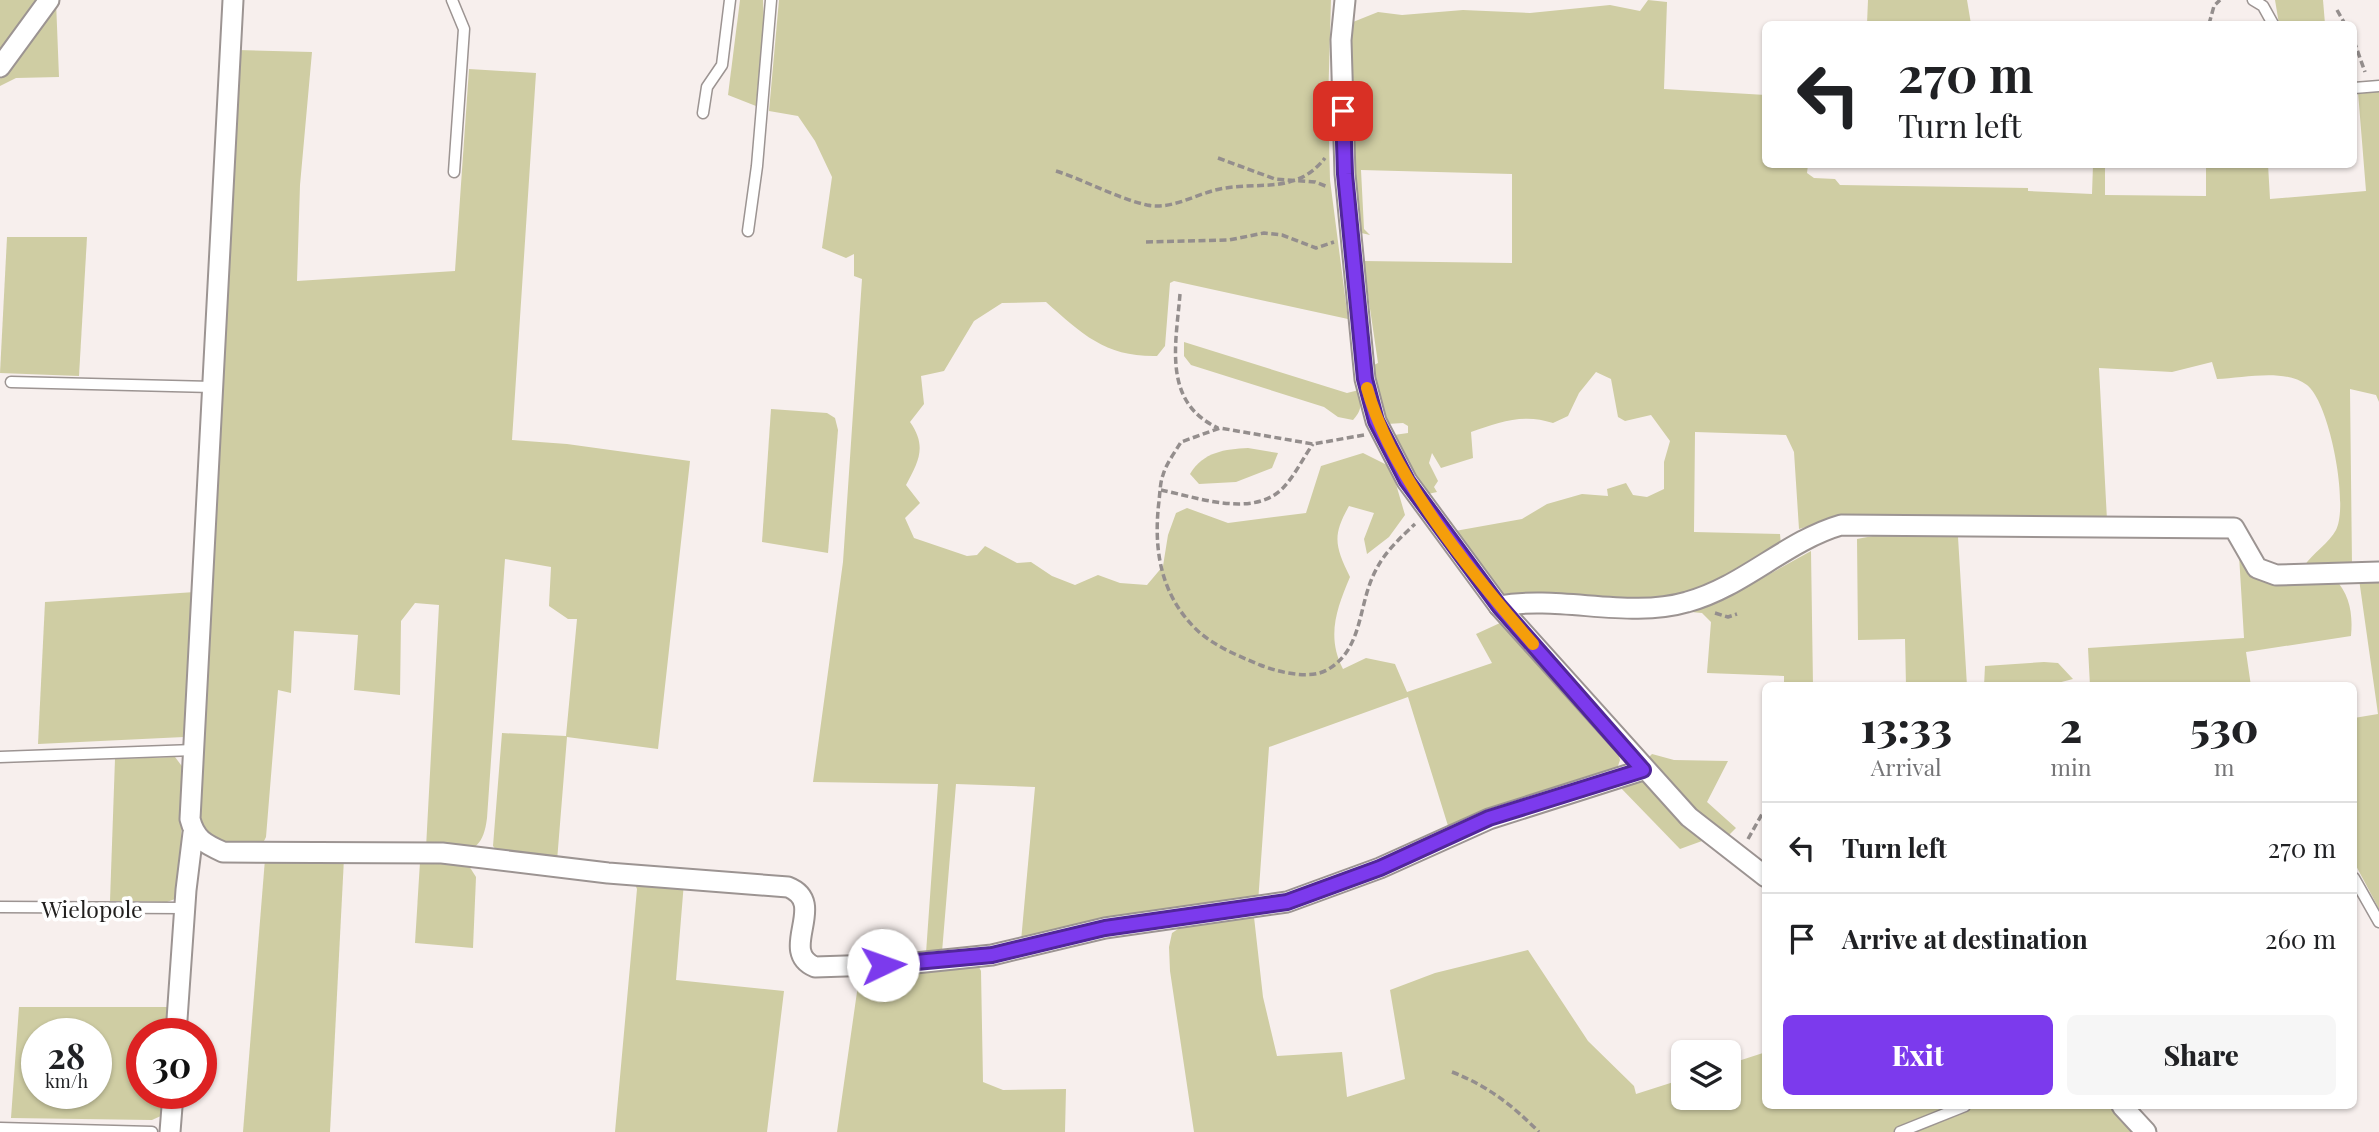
<!DOCTYPE html>
<style>
:root{--surface:#fff;--page:#f6f6f6;--text:#202124;--muted:#757577;--line:#e0e0e0;--accent:#7c3aed}
body{margin:0;font-family:"Playfair Display",serif;background:var(--page);color:var(--text);height:100vh;display:flex;flex-direction:column;font-size:26px;white-space:nowrap}
*{box-sizing:border-box;margin:0}
p{font-size:23px;color:var(--muted)}
.icon{flex:none;width:38px;height:38px;fill:none;stroke:currentColor;stroke-width:2;stroke-linecap:round;stroke-linejoin:round}
.map{position:relative;flex:1;overflow:hidden}
.details{position:absolute;left:1762px;top:682px;width:595px;height:427px;display:flex;flex-direction:column;background:var(--surface);border-radius:10px;box-shadow:0 2px 5px #0004}
.details>*{flex:none}
.guide{position:absolute;left:1762px;top:21px;width:595px;height:147px;border-radius:10px;box-shadow:0 2px 5px #0004;background:#fff;color:var(--text);overflow:hidden}
.buttons{position:absolute;left:1671px;top:1040px;display:grid;gap:14px}
.buttons a{display:grid;place-items:center;width:70px;height:70px;border-radius:10px;background:var(--surface);box-shadow:0 2px 5px #0004;font-size:35px}
.speed{position:absolute;left:21px;top:1018px;display:flex;gap:14px;font-size:35px;font-weight:700;text-align:center}
.speed>*{display:grid;place-content:center;width:91px;height:91px;border-radius:50%;background:var(--surface);box-shadow:0 2px 5px #0004;line-height:1}
.speed small{font-size:18px;font-weight:400}
.speed .limit{border:10px solid #d22;background:#fff;color:#111}
.pin{position:absolute;display:grid;place-items:center;width:60px;height:60px;color:#fff;margin:-30px;border-radius:14px;box-shadow:0 4px 10px #0006}
.me{position:absolute;width:77px;margin:-38px;rotate:87deg;stroke-linejoin:round;filter:drop-shadow(0 0 5px #0008)}
.turn{display:flex;align-items:center;gap:24px;height:147px;padding:0 21px;font-size:32px}
.turn .icon{width:91px;height:91px;stroke-width:2.5}
.turn b{display:block;font-size:49px;line-height:60px}
.eta{display:flex;justify-content:space-evenly;align-items:center;height:119px;text-align:center}
.eta b{font-size:42px;font-weight:800;line-height:49px}
.button{display:flex;gap:14px;margin-top:auto;padding:14px 21px}
.button a{flex:1;height:80px;border-radius:10px;background:var(--accent);color:#fff;font-size:28px;font-weight:800;line-height:80px;text-align:center}
.button a+a{background:var(--page);color:var(--text)}
ul{padding:0;list-style:none}
li{display:flex;align-items:center;gap:21px;height:91px;padding:0 21px;border-top:2px solid var(--line)}
li div{flex:1}
li b{display:block;font-size:26px}
li em{font-style:normal}
.map>svg:first-child{display:block}
.green{fill:#cfcda3;fill-rule:evenodd}
.lines{fill:none;stroke-linecap:round;stroke-linejoin:round}
.lane-casing{stroke:#9c9492;stroke-width:13}
.street-casing{stroke:#9c9492;stroke-width:23}
.path{stroke:#948e8d;stroke-width:3.5;stroke-dasharray:7 3.5;stroke-linecap:butt}
.lane{stroke:#fff;stroke-width:10}
.street{stroke:#fff;stroke-width:19}
.route-casing{stroke:#51269a;stroke-width:18}
.route{stroke:#7c3aed;stroke-width:12}
.slow{stroke:#f59e0b;stroke-width:12}
.labels{text-anchor:middle;dominant-baseline:central;stroke-width:7;stroke-linejoin:round;paint-order:stroke}
.street-label{font-size:23px;fill:#211f1e;stroke:#fff}
</style>
<div class="map">
<svg width="2379" height="1132" viewBox="0 0 2379 1132">
<rect width="100%" height="100%" fill="#f7efed"/>
<g class="green">
<polygon points="0,0 42,0 0,56"/>
<polygon points="740,0 763,0 764,22 756,106 728,95"/>
<path d="M 779,0 L 1331,0 L 1328,104 L 1330,180 L 1348,319 L 1174,281 L 1170,283 L 1165,346 L 1157,356 C 1106,357 1083,335 1046,302 L 1002,303 L 974,321 L 944,371 L 921,376 L 924,404 L 910,422 C 927,446 919,461 906,485 L 920,503 L 905,518 L 914,538 L 967,556 L 977,555 L 985,546 L 1017,563 L 1031,562 L 1052,576 L 1075,585 L 1098,575 L 1120,583 L 1147,585 L 1163,566 L 1168,535 L 1176,513 L 1187,508 L 1228,523 L 1306,513 L 1321,466 L 1363,453 L 1391,467 L 1405,515 L 1389,537 L 1367,554 L 1364,539 L 1374,513 L 1349,506 C 1332,536 1335,546 1350,577 C 1337,608 1326,636 1343,669 L 1366,658 L 1395,664 L 1407,692 L 1492,663 L 1476,634 L 1500,623 L 1511,630 L 1618,753 L 1620,760 L 1617,769 L 1449,829 L 1408,697 L 1269,747 L 1258,903 L 1021,941 L 1035,787 L 956,784 L 942,952 L 926,953 L 938,784 L 813,782 L 843,562 L 862,279 L 854,276 L 854,254 L 846,258 L 822,248 L 832,177 L 815,141 L 798,116 L 769,111 Z"/>
<path d="M 1648,0 L 1667,2 L 1664,89 L 1766,95 L 1766,164 L 1808,165 L 1807,173 L 1814,178 L 1835,179 L 1840,185 L 2028,188 L 2028,191 L 2092,194 L 2093,165 L 2105,164 L 2105,195 L 2206,196 L 2206,165 L 2268,164 L 2270,199 L 2366,191 L 2358,92 L 2379,90 L 2379,402 L 2376,395 L 2350,389 L 2352,565 L 2304,566 C 2313,553 2329,543 2336,530 C 2349,505 2330,403 2307,385 C 2284,368 2244,378 2217,379 L 2212,362 L 2172,372 L 2099,368 L 2107,520 L 1844,516 L 1799,529 L 1794,452 L 1786,435 L 1695,432 L 1694,532 L 1780,534 L 1781,545 L 1751,565 L 1678,599 L 1502,594 L 1455,531 L 1522,519 L 1547,504 L 1582,494 L 1608,496 L 1607,489 L 1626,483 L 1633,495 L 1647,497 L 1664,489 L 1664,462 L 1670,441 L 1651,415 L 1625,421 L 1618,417 L 1611,379 L 1596,372 L 1579,393 L 1568,416 L 1553,423 C 1524,413 1499,422 1471,432 L 1473,458 L 1441,468 L 1432,453 L 1429,463 L 1438,481 L 1434,487 L 1437,492 L 1428,494 L 1421,486 L 1394,435 L 1408,433 L 1408,426 L 1403,423 L 1387,424 L 1376,394 L 1372,366 L 1378,363 L 1363,261 L 1512,263 L 1512,174 L 1361,170 L 1364,229 L 1370,235 L 1357,232 L 1347,28 L 1353,22 L 1378,12 L 1402,15 L 1463,10 L 1530,13 L 1610,5 L 1640,11 Z"/>
<polygon points="1868,0 1967,0 1971,24 1867,24"/>
<polygon points="2275,0 2323,0 2325,24 2279,24"/>
<polygon points="56,1 59,77 16,78 0,86 0,79"/>
<path d="M 237,50 L 312,52 L 300,185 L 297,281 L 455,271 L 469,69 L 536,73 L 512,440 L 567,444 L 690,461 L 658,749 L 567,737 L 557,861 L 498,852 L 493,846 L 502,733 L 566,736 L 577,619 L 568,619 L 549,606 L 551,567 L 505,559 L 487,818 C 482,860 461,851 426,848 L 439,605 L 415,603 L 401,621 L 400,695 L 354,690 L 358,635 L 294,631 L 291,693 L 278,690 L 266,837 L 263,843 C 236,853 204,840 197,813 Z"/>
<polygon points="7,237 87,237 79,376 0,373"/>
<path d="M 1184,342 L 1347,393 L 1359,390 C 1362,402 1362,411 1353,420 L 1338,417 L 1324,407 L 1191,365 L 1184,356 Z"/>
<polygon points="771,409 827,413 835,418 838,430 828,553 762,542"/>
<path d="M 1248,448 L 1278,453 L 1272,468 L 1236,482 L 1199,484 L 1190,474 C 1203,452 1225,449 1248,448 Z"/>
<polygon points="1878,535 1958,537 1967,686 1906,686 1905,639 1858,640 1857,539"/>
<polygon points="1811,551 1813,686 1784,686 1784,676 1707,673 1711,622 1702,613 1691,612 1719,602"/>
<path d="M 2239,555 L 2247,570 L 2334,578 C 2350,594 2353,614 2351,636 L 2246,652 L 2251,686 L 2090,686 L 2088,648 L 2244,638 Z"/>
<polygon points="2379,577 2379,909 2354,862 2354,718 2378,714 2359,579"/>
<polygon points="195,592 188,731 184,737 38,744 45,602"/>
<polygon points="2044,662 2058,663 2073,679 2046,686 1984,686 1985,666"/>
<polygon points="1652,754 1674,760 1728,761 1707,802 1736,828 1728,836 1677,795 1647,759"/>
<polygon points="175,757 184,769 179,892 175,899 167,902 110,901 115,759"/>
<polygon points="1637,780 1644,781 1702,841 1680,849 1619,786"/>
<polygon points="344,858 330,1132 243,1132 265,859"/>
<polygon points="420,862 469,866 476,877 473,948 415,943"/>
<polygon points="634,882 684,882 676,980 784,991 767,1132 615,1132 637,889"/>
<polygon points="1254,917 1263,997 1277,1056 1342,1052 1347,1097 1405,1079 1390,990 1435,973 1528,950 1588,1041 1634,1086 1636,1094 1683,1079 1684,1097 1729,1097 1729,1064 1766,1052 1766,1106 2115,1106 2139,1132 1194,1132 1170,971 1169,947 1172,933 1190,921"/>
<polygon points="977,963 981,971 983,1082 1003,1090 1066,1089 1065,1132 837,1132 860,971"/>
<path d="M 19,1007 L 171,1007 L 169,1034 L 142,1034 L 142,1094 L 165,1094 L 163,1115 L 152,1120 L 11,1118 ZM 37,1034 L 96,1034 L 96,1094 L 37,1094 Z"/>
</g>
<g class="lines">
<g class="lane-casing">
<g id="lane">
<polyline points="452,0 464,29 454,172"/>
<polyline points="2253,0 2263,6 2273,24"/>
<polyline points="2354,88 2379,86"/>
<polyline points="703,113 707,87 722,65 730,0"/>
<polyline points="748,231 757,166 771,0"/>
<polyline points="11,382 212,387"/>
<polyline points="0,757 194,750"/>
<polyline points="2354,878 2379,922"/>
<polyline points="0,907 184,908"/>
<polyline points="0,1128 152,1132"/>
<polyline points="1900,1132 1965,1106"/>
</g>
</g>
<g class="street-casing">
<g id="street">
<path d="M 233,0 L 190,819 C 195,839 205,844 223,852 L 442,853 L 608,873 L 788,887 C 829,903 777,951 815,967 L 906,964 L 992,955 L 1105,928 L 1287,902 L 1380,868 L 1489,819 L 1643,770"/>
<polyline points="1345,0 1341,40 1345,174 1365,379 1376,421 1407,481 1499,606 1689,817 1766,877"/>
<polyline points="0,67 49,0"/>
<path d="M 1499,606 C 1560,595 1629,619 1687,602 C 1743,587 1786,541 1841,525 L 2234,528 L 2257,568 L 2276,575 L 2379,572"/>
<polyline points="176,1034 186,890 193,833"/>
<polyline points="2122,1106 2146,1132"/>
<polyline points="170,1132 173,1094"/>
</g>
</g>
<g class="path">
<polyline points="2337,10 2345,24"/>
<polyline points="2209,24 2214,6 2220,0"/>
<polyline points="2354,41 2365,72"/>
<polyline points="1218,158 1275,179 1315,182 1328,187"/>
<path d="M 1056,171 C 1087,181 1116,198 1147,205 C 1173,210 1195,194 1220,189 C 1259,181 1296,195 1325,158"/>
<polyline points="1146,242 1229,240 1264,233 1282,235 1316,248 1334,242"/>
<path d="M 1180,294 C 1176,344 1162,402 1218,428"/>
<path d="M 1364,435 L 1313,444 L 1220,428 L 1181,442 C 1175,452 1166,464 1163,475 C 1160,483 1160,493 1159,501 C 1153,551 1161,597 1199,632 C 1216,647 1239,656 1260,665 C 1278,672 1309,680 1327,670 C 1365,648 1357,603 1377,568 C 1385,552 1402,536 1415,524"/>
<path d="M 1161,490 C 1196,497 1252,518 1282,489 C 1294,477 1303,458 1313,444"/>
<polyline points="1715,613 1728,617 1737,614"/>
<polyline points="1748,839 1766,807"/>
<path d="M 1452,1072 C 1488,1086 1512,1105 1539,1132"/>
</g>
<use href="#lane" class="lane"/>
<use href="#street" class="street"/>
</g>
<g class="lines">
<g class="route-casing">
<polyline id="route" points="883,965 992,955 1105,928 1287,902 1380,868 1489,818 1643,770 1499,606 1407,481 1376,421 1365,379 1345,174 1343,111"/>
</g>
<use href="#route" class="route"/>
<path class="slow" d="M 1367,388 C 1391,476 1473,575 1533,644"/>
</g>
<g class="labels">
<g class="street-label">
<text x="92" y="908">Wielopole</text>
</g>
</g>
</svg>
<div class="buttons">
<a><svg class="icon" aria-label="layers" viewBox="0 0 24 24"><path d="M12 4l9 5-9 5-9-5zM3 14l9 5 9-5"/></svg></a>
</div>
<div class="speed"><div>28<small>km/h</small></div><div class="limit">30</div></div>
<div class="pin" style="left:1343px;top:111px;background:#d93025"><svg class="icon" aria-label="arrive" viewBox="0 0 24 24"><path d="M6 21V4h12l-3 4 3 4H6"/></svg></div>
<svg class="me" style="left:883px;top:965px" viewBox="-20 -20 40 40"><circle r="19" fill="#fff"/><path d="M0-13L10 11 0 6-10 11z" fill="#7c3aed"/></svg>
<div class="guide">
<div class="turn"><svg class="icon" aria-label="left" viewBox="0 0 24 24"><path d="M17 20v-9H6M10 6l-5 5 5 5"/></svg><div><b>270 m</b>Turn left</div></div>
</div>
<section class="details">
<div class="eta">
<div><b>13:33</b><p>Arrival</p></div>
<div><b>2</b><p>min</p></div>
<div><b>530</b><p>m</p></div>
</div>
<ul>
<li><svg class="icon" aria-label="left" viewBox="0 0 24 24"><path d="M17 20v-9H6M10 6l-5 5 5 5"/></svg><div><b>Turn left</b></div><em>270 m</em></li>
<li><svg class="icon" aria-label="arrive" viewBox="0 0 24 24"><path d="M6 21V4h12l-3 4 3 4H6"/></svg><div><b>Arrive at destination</b></div><em>260 m</em></li>
</ul>
<div class="button"><a>Exit</a><a>Share</a></div>
</section>
</div>
